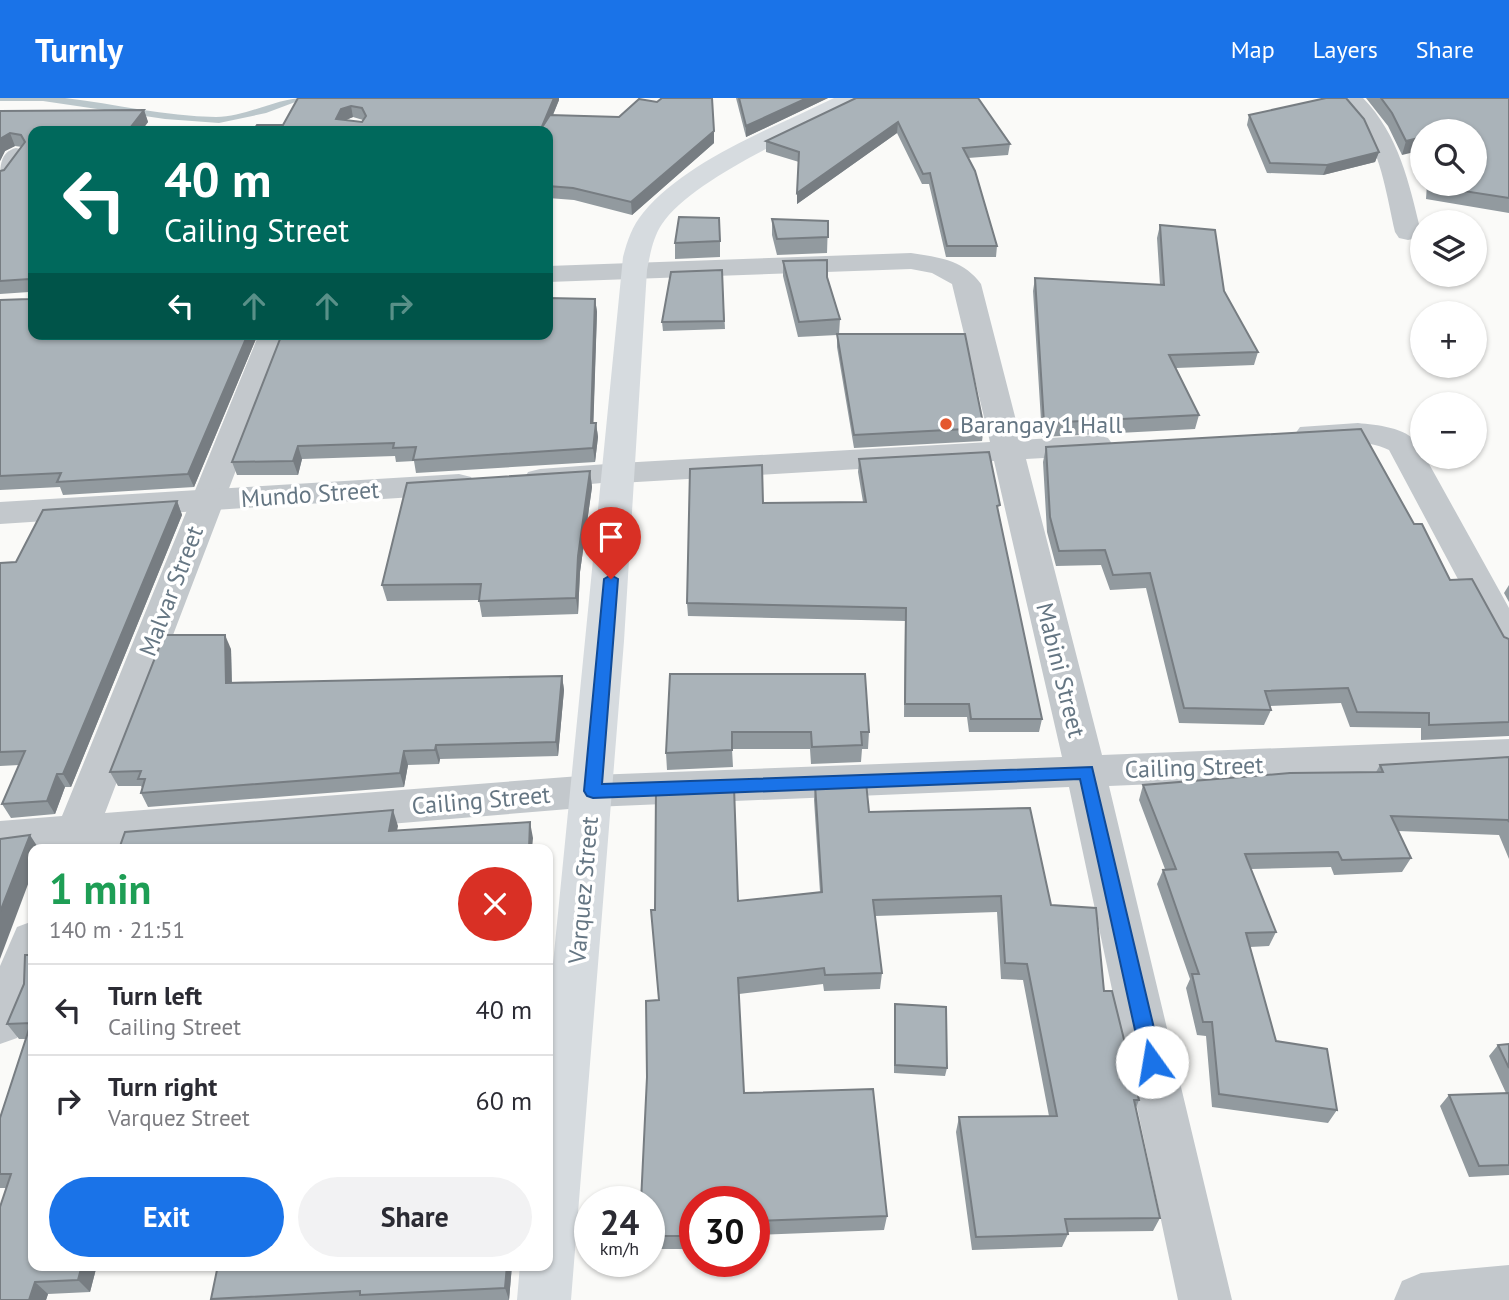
<!DOCTYPE html>
<meta charset="utf-8">
<style>
:root{--surface:#fff;--page:#f2f2f3;--text:#2b2b33;--muted:#7c7c81;--line:#e1e1e2;--accent:#1a73e8}
body{margin:0;font-family:"PT Sans",sans-serif;background:var(--page);color:var(--text);height:100vh;display:flex;flex-direction:column;font-size:26px;white-space:nowrap}
*{box-sizing:border-box;margin:0}
p{font-size:23px;color:var(--muted)}
.icon{flex:none;width:38px;height:38px;fill:none;stroke:currentColor;stroke-width:2;stroke-linecap:round;stroke-linejoin:round}
.map{position:relative;flex:1;overflow:hidden}
.side{position:absolute;left:28px;top:746px;width:525px;height:427px;display:flex;flex-direction:column;background:var(--surface);border-radius:14px;box-shadow:0 2px 5px #0004}
.side>*{flex:none}
.hud{position:absolute;left:28px;top:28px;width:525px;height:214px;border-radius:14px;box-shadow:0 2px 5px #0004;background:#00695c;color:#fff;overflow:hidden}
.buttons{position:absolute;left:1410px;top:21px;display:grid;gap:14px}
.buttons a{display:grid;place-items:center;width:77px;height:77px;border-radius:50%;background:var(--surface);box-shadow:0 2px 5px #0004;font-size:35px}
.speed{position:absolute;left:574px;top:1088px;display:flex;gap:14px;font-size:35px;font-weight:700;text-align:center}
.speed>*{display:grid;place-content:center;width:91px;height:91px;border-radius:50%;background:var(--surface);box-shadow:0 2px 5px #0004;line-height:1}
.speed small{font-size:18px;font-weight:400}
.speed .limit{border:10px solid #d22;background:#fff;color:#111}
.pin{position:absolute;display:grid;place-items:center;width:60px;height:60px;color:#fff;margin:-72px -30px;border-radius:50% 50% 50% 0;rotate:-45deg;box-shadow:0 0 7px #0007}
.pin .icon{rotate:45deg}
.me{position:absolute;width:77px;margin:-38px;rotate:347deg;stroke-linejoin:round;filter:drop-shadow(0 0 5px #0008)}
.turn{display:flex;align-items:center;gap:24px;height:147px;padding:0 21px;font-size:32px}
.turn .icon{width:91px;height:91px;stroke-width:2.5}
.turn b{display:block;font-size:49px;line-height:60px}
.lanes{display:flex;align-items:center;height:66px;padding:0 21px;background:#0003;justify-content:center;gap:35px;direction:ltr}
.lanes .off{opacity:.35}
.round{display:grid;place-items:center;flex:none;width:74px;height:74px;border-radius:37px;background:var(--page)}
.overview{display:flex;align-items:center;justify-content:space-between;height:119px;padding:0 21px}
h1{font-size:42px;font-weight:600;line-height:52px;color:#1e9e55}
.primary-button{display:flex;gap:14px;margin-top:auto;padding:14px 21px}
.primary-button a{flex:1;height:80px;border-radius:42px;background:var(--accent);color:#fff;font-size:28px;font-weight:600;line-height:80px;text-align:center}
.primary-button a+a{background:var(--page);color:var(--text)}
ul{padding:0;list-style:none}
li{display:flex;align-items:center;gap:21px;height:91px;padding:0 21px;border-top:2px solid var(--line)}
li div{flex:1}
li b{display:block;font-size:26px}
li em{font-style:normal}
header{display:flex;align-items:center;gap:42px;box-sizing:border-box;height:98px;padding:0 35px;background:var(--accent);color:#fff}
header strong{font-size:33px}
nav{display:flex;gap:38px;margin-inline-start:auto;font-size:24px}
.map>svg:first-child{display:block}
.lines{fill:none;stroke-linecap:round;stroke-linejoin:round}
.stream{fill:#bbc7cb;fill-rule:evenodd}
.minor{fill:#c3c8cc;fill-rule:evenodd}
.tertiary{fill:#c3c8cc;fill-rule:evenodd}
.secondary{fill:#d6dbdf;fill-rule:evenodd}
.wall{fill:#929a9f;fill-rule:evenodd}
.shaded-wall{fill:#777d82}
.building{fill:#aab3b9;stroke:#777d82;stroke-width:2;fill-rule:evenodd}
.route{fill:#1a73e8;stroke:#114b97;stroke-width:2}
.poi-dot{fill:#e4572e;stroke:#fff;stroke-width:2.5}
.labels{text-anchor:middle;dominant-baseline:central;stroke-width:7;stroke-linejoin:round;paint-order:stroke}
.poi-label{font-size:24px;fill:#657683;stroke:#fff;text-anchor:start}
.street-label{font-size:24px;fill:#657683;stroke:#fff}
</style>
<header>
<strong>Turnly</strong>
<nav><a>Map</a><a>Layers</a><a>Share</a></nav>
</header>
<div class="map">
<svg width="1509" height="1202" viewBox="0 0 1509 1202">
<rect width="100%" height="100%" fill="#fafaf8"/>
<g class="lines">
<path class="stream" d="M 0,0 C 21,0 44,0 65,0 C 115,6 165,18 216,19 C 247,19 275,0 306,0 L 266,15 L 219,25 L 165,21 L 43,3 L 0,3 Z"/>
<g class="minor">
<path d="M 1339,0 L 1363,0 C 1399,37 1409,85 1421,134 L 1417,140 L 1408,142 L 1399,140 L 1395,134 C 1387,99 1382,61 1363,30 C 1356,18 1346,11 1339,0 Z"/>
<path d="M 16,50 L 25,52 L 28,57 L 9,82 L 0,84 C 0,68 0,54 16,50 Z"/>
<path d="M 911,155 C 938,159 964,162 981,186 L 1021,342 L 1097,337 L 1108,340 L 1113,347 L 1108,354 L 1097,357 L 1026,361 L 1102,657 L 1509,641 L 1509,671 L 1109,688 L 1232,1202 L 1178,1202 L 1069,689 L 593,709 L 91,751 L 33,751 L 33,754 L 0,757 L 0,723 L 62,718 L 259,236 L 288,236 L 105,715 L 593,677 L 1062,659 L 994,363 L 620,385 L 608,382 L 604,375 L 608,368 L 620,365 L 990,344 L 952,186 L 932,175 L 911,171 L 548,184 L 548,168 Z"/>
<path d="M 1358,325 C 1377,327 1406,329 1418,346 L 1509,510 L 1509,556 L 1496,552 L 1491,543 L 1389,352 C 1360,338 1330,350 1300,343 L 1295,336 L 1300,329 Z"/>
<polygon points="33,823 33,900 17,940 0,946 0,868 17,829"/>
<polygon points="1509,1167 1509,1202 1394,1202 1402,1183 1421,1175"/>
</g>
<g class="tertiary">
<polygon points="620,365 632,368 636,375 632,382 540,391 528,388 524,381 528,374 540,371"/>
<polygon points="459,376 471,379 475,386 471,393 459,396 0,426 0,404"/>
</g>
<path class="secondary" d="M 834,0 L 863,0 L 860,5 C 808,31 694,79 662,126 C 653,139 650,157 647,172 L 624,543 L 571,1202 L 517,1202 L 520,1167 L 548,1167 L 548,916 L 623,159 C 627,144 632,128 643,115 C 687,62 773,30 834,0 Z"/>
</g>
<g class="wall">
<path d="M 298,0 L 559,2 L 553,17 L 714,45 L 632,117 L 574,102 L 548,100 L 548,33 L 283,27 ZM 353,19 L 363,22 L 362,24 L 345,22 Z"/>
<polygon points="736,0 828,0 746,39"/>
<polygon points="856,0 1010,46 1008,57 968,60 997,148 996,159 946,159 929,86 922,86 897,35 797,106 799,64 766,54 766,43"/>
<polygon points="1366,0 1509,0 1509,115 1426,101 1427,86 1475,86 1475,33 1423,33 1402,57 1388,28"/>
<polygon points="144,12 148,24 143,31 148,31 149,33 33,33 258,236 194,389 63,397 60,389 0,392 0,202 29,201 29,194 0,196 0,73 4,72 22,49 15,48 5,53 0,63 0,13"/>
<polygon points="1249,17 1379,54 1375,64 1323,77 1267,75 1247,27"/>
<polygon points="772,121 828,123 827,155 777,157 772,137"/>
<polygon points="1160,127 1224,193 1258,254 1254,267 1176,270 1199,317 1195,331 1042,339 1033,193 1035,180 1160,187 1157,140"/>
<polygon points="720,143 720,159 675,161 675,145"/>
<polygon points="783,163 827,179 840,221 839,236 984,330 982,343 854,350 837,249 837,237 798,239 783,178"/>
<polygon points="722,172 725,231 663,233 662,224"/>
<polygon points="595,201 597,214 593,325 596,325 598,339 595,364 416,375 414,363 396,364 395,358 302,361 298,377 237,377 232,364 548,236"/>
<polygon points="1046,349 1414,426 1450,482 1504,539 1509,541 1509,638 1421,642 1421,630 1350,629 1341,605 1269,608 1271,612 1264,627 1179,625 1146,490 1110,492 1101,467 1056,468 1047,434 1043,364"/>
<polygon points="859,361 999,416 1042,621 1039,634 969,634 967,619 904,619 905,523 688,518 687,505 763,405 863,404 858,374"/>
<polygon points="590,373 592,389 580,474 578,516 482,519 479,502 387,503 382,487"/>
<polygon points="177,403 182,417 71,689 65,689 55,716 11,720 2,706 19,667 0,668 0,465 16,464"/>
<polygon points="1509,487 1509,504 1504,495"/>
<polygon points="231,551 232,585 562,578 564,592 558,658 440,661 439,666 408,667 404,689 148,709 141,695 142,690 141,688 118,688 110,674"/>
<polygon points="670,576 869,634 868,651 862,651 861,664 811,666 810,651 732,651 733,669 667,672 666,655"/>
<polygon points="1509,659 1509,761 1499,737 1398,733 1411,760 1402,774 1334,777 1331,769 1251,771 1276,834 1269,848 1250,849 1276,943 1337,1012 1328,1025 1212,1009 1206,938 1197,937 1186,890 1190,881 1157,786 1163,772 1165,771 1139,702 1143,687 1376,674 1380,667"/>
<polygon points="815,686 1051,807 1104,893 1139,1002 1136,1010 1160,1120 1153,1133 1068,1134 1068,1136 1062,1149 972,1152 956,1034 959,1019 1049,1018 1023,882 1001,881 997,814 875,818 882,875 880,891 824,893 823,886 739,896 744,995 887,1118 884,1132 754,1137 754,1104 695,1104 695,1151 649,1151 649,1104 659,902 738,803 820,794 814,702"/>
<polygon points="24,886 97,1167 90,1194 48,1196 46,1202 0,1202 6,1090 0,1090 0,1020 26,941 19,941 7,926"/>
<polygon points="895,906 947,970 945,978 894,975 894,914"/>
<polygon points="1509,946 1509,1077 1469,1079 1440,1008 1449,997 1506,995 1489,958 1498,947"/>
<polygon points="218,1167 512,1167 509,1202 212,1202 211,1201"/>
</g>
<g class="shaded-wall">
<polygon points="554,0 559,0 559,2 546,33 541,31"/>
<polygon points="807,0 828,0 746,39 746,28"/>
<polygon points="351,8 353,19 344,23 336,21 341,11"/>
<polygon points="144,12 148,24 141,33 130,30"/>
<polygon points="898,24 897,35 797,106 797,95"/>
<polygon points="714,33 714,45 632,117 631,104"/>
<polygon points="10,35 15,48 5,53 0,63 0,41"/>
<polygon points="1423,39 1423,52 1402,57 1406,43"/>
<polygon points="1379,54 1375,64 1323,77 1327,67"/>
<polygon points="595,201 597,214 593,339 591,325"/>
<polygon points="248,236 258,236 194,389 188,376"/>
<polygon points="596,325 598,339 595,364 593,350"/>
<polygon points="298,348 302,361 298,377 293,363"/>
<polygon points="590,373 592,389 580,474 578,516 576,500 578,458"/>
<polygon points="177,403 182,417 71,689 63,676"/>
<polygon points="225,537 231,551 232,599 226,585"/>
<polygon points="562,578 564,592 558,658 556,644"/>
<polygon points="436,647 440,661 439,666 435,652"/>
<polygon points="404,653 408,667 404,689 400,675"/>
<polygon points="57,676 65,689 55,716 47,703"/>
<polygon points="393,712 398,728 394,748 389,733"/>
<polygon points="530,724 533,740 532,751 529,751"/>
<polygon points="30,737 39,751 33,751 33,773 0,861 0,814"/>
<polygon points="548,826 550,839 548,877"/>
<polygon points="82,1167 97,1167 90,1194 78,1182"/>
<polygon points="507,1167 512,1167 509,1202 505,1190"/>
<polygon points="35,1184 48,1196 46,1202 29,1202"/>
</g>
<g class="building">
<path d="M 298,0 L 554,0 L 541,31 L 550,17 L 619,19 L 639,1 L 657,4 L 662,0 L 712,0 L 714,33 L 631,104 L 573,90 L 548,88 L 548,33 L 253,33 L 257,27 L 283,27 ZM 351,8 L 362,10 L 366,18 L 362,24 L 336,21 L 341,11 Z"/>
<polygon points="739,0 807,0 746,28"/>
<polygon points="856,0 978,0 1010,46 963,50 975,73 997,148 947,148 930,75 923,76 898,24 797,95 799,54 766,43"/>
<polygon points="1326,0 1346,0 1364,21 1379,54 1327,67 1270,65 1249,17"/>
<polygon points="1381,0 1509,0 1509,100 1431,88 1431,86 1475,86 1475,33 1423,33 1423,39 1406,43 1392,15"/>
<polygon points="144,12 130,30 148,31 146,33 33,33 33,236 248,236 188,376 57,384 61,375 0,378 0,202 29,201 29,181 0,183 0,73 4,72 25,44 21,37 10,35 0,41 0,13"/>
<polygon points="679,119 719,120 720,143 675,145"/>
<polygon points="772,121 828,123 828,139 777,141"/>
<polygon points="1160,127 1215,132 1224,193 1258,254 1169,257 1199,317 1044,325 1035,180 1164,187"/>
<polygon points="827,162 827,179 840,221 799,224 783,163"/>
<polygon points="722,172 724,223 662,224 671,174"/>
<polygon points="548,200 595,201 591,325 596,325 593,350 413,362 416,349 393,350 394,345 298,348 293,363 232,364 282,236 548,236"/>
<polygon points="837,236 965,236 984,330 854,337"/>
<polygon points="1361,331 1414,426 1422,426 1450,482 1472,481 1504,539 1509,541 1509,624 1429,627 1429,615 1357,614 1348,590 1265,593 1271,612 1184,610 1150,475 1113,477 1105,452 1059,453 1050,419 1046,349"/>
<polygon points="989,354 1000,407 997,408 1042,621 971,621 969,606 905,606 906,510 687,505 690,371 762,367 763,405 866,404 859,361"/>
<polygon points="590,373 578,458 576,500 479,503 481,486 382,487 407,385"/>
<polygon points="177,403 63,676 57,676 47,703 2,706 25,653 0,654 0,465 16,464 43,412"/>
<polygon points="164,537 225,537 226,585 562,578 556,644 436,647 435,652 404,653 400,675 141,695 145,681 138,681 141,673 110,674"/>
<polygon points="670,576 865,576 869,634 861,634 862,647 812,649 811,634 732,634 732,652 666,655"/>
<polygon points="1509,659 1509,724 1508,722 1391,718 1411,760 1342,762 1338,754 1245,756 1276,834 1246,835 1276,943 1327,951 1337,1012 1219,996 1212,924 1203,924 1192,876 1199,876 1163,772 1176,771 1143,687 1290,675 1383,674 1380,667"/>
<polygon points="866,684 869,714 1030,710 1051,807 1096,810 1104,893 1112,893 1139,1002 1134,1002 1160,1120 1065,1121 1068,1136 976,1139 959,1019 1057,1018 1027,866 1005,865 1001,798 873,802 882,875 825,877 824,870 738,880 744,995 873,991 887,1118 754,1123 754,1104 695,1104 695,1138 649,1138 649,1104 641,1104 647,979 646,903 659,902 651,812 655,812 656,692 734,689 738,803 822,794 815,686"/>
<polygon points="393,712 389,733 530,724 529,751 119,751 125,734"/>
<polygon points="30,737 0,814 0,741"/>
<polygon points="25,857 33,857 33,1167 82,1167 78,1182 35,1184 29,1202 0,1202 0,1109 11,1076 0,1076 0,1020 31,925 7,926 24,886"/>
<polygon points="895,906 946,909 947,970 895,967"/>
<polygon points="1509,946 1509,970 1498,947"/>
<polygon points="1509,995 1509,1067 1479,1068 1449,997"/>
<polygon points="218,1167 507,1167 505,1190 360,1197 360,1193 211,1201"/>
</g>
<polygon class="route" points="611,477 618,481 602,686 1092,669 1162,964 1159,971 1152,973 1145,971 1142,964 1080,681 593,700 587,698 584,693 604,481"/>
<circle class="poi-dot" cx="946" cy="326" r="7"/>
<g class="labels">
<g class="poi-label">
<text x="960" y="326">Barangay 1 Hall</text>
</g>
<g class="street-label">
<text transform="translate(310 396) rotate(-4)">Mundo Street</text>
<text transform="translate(171 493) rotate(-69)">Malvar Street</text>
<text transform="translate(1061 572) rotate(76)">Mabini Street</text>
<text transform="translate(1194 669) rotate(-2)">Cailing Street</text>
<text transform="translate(481 702) rotate(-5)">Cailing Street</text>
<text transform="translate(583 792) rotate(-85)">Varquez Street</text>
</g>
</g>
</svg>
<div class="buttons">
<a><svg class="icon" aria-label="search" viewBox="0 0 24 24"><circle cx="10" cy="10" r="6"/><path d="M15 15l6 6"/></svg></a>
<a><svg class="icon" aria-label="layers" viewBox="0 0 24 24"><path d="M12 4l9 5-9 5-9-5zM3 14l9 5 9-5"/></svg></a>
<a>+</a>
<a>−</a>
</div>
<div class="speed"><div>24<small>km/h</small></div><div class="limit">30</div></div>
<div class="pin" style="left:611px;top:481px;background:#d93025"><svg class="icon" aria-label="arrive" viewBox="0 0 24 24"><path d="M6 21V4h12l-3 4 3 4H6"/></svg></div>
<svg class="me" style="left:1152px;top:964px" viewBox="-20 -20 40 40"><circle r="19" fill="#fff"/><path d="M0-13L10 11 0 6-10 11z" fill="#1a73e8"/></svg>
<div class="hud">
<div class="turn"><svg class="icon" aria-label="left" viewBox="0 0 24 24"><path d="M17 20v-9H6M10 6l-5 5 5 5"/></svg><div><b>40 m</b>Cailing Street</div></div>
<div class="lanes"><svg class="icon" aria-label="left" viewBox="0 0 24 24"><path d="M17 20v-9H6M10 6l-5 5 5 5"/></svg><svg class="icon off" aria-label="ahead" viewBox="0 0 24 24"><path d="M12 20V5M6 11l6-6 6 6"/></svg><svg class="icon off" aria-label="ahead" viewBox="0 0 24 24"><path d="M12 20V5M6 11l6-6 6 6"/></svg><svg class="icon off" aria-label="right" viewBox="0 0 24 24"><path d="M7 20v-9h11M14 6l5 5-5 5"/></svg></div>
</div>
<section class="side">
<div class="overview"><div><h1>1 min</h1><p>140 m · 21:51</p></div><a class="round" style="background:#d93025;color:#fff"><svg class="icon" aria-label="close" viewBox="0 0 24 24"><path d="M6 6l12 12M18 6L6 18"/></svg></a></div>
<ul>
<li><svg class="icon" aria-label="left" viewBox="0 0 24 24"><path d="M17 20v-9H6M10 6l-5 5 5 5"/></svg><div><b>Turn left</b><p>Cailing Street</p></div><em>40 m</em></li>
<li><svg class="icon" aria-label="right" viewBox="0 0 24 24"><path d="M7 20v-9h11M14 6l5 5-5 5"/></svg><div><b>Turn right</b><p>Varquez Street</p></div><em>60 m</em></li>
</ul>
<div class="primary-button"><a>Exit</a><a>Share</a></div>
</section>
</div>
